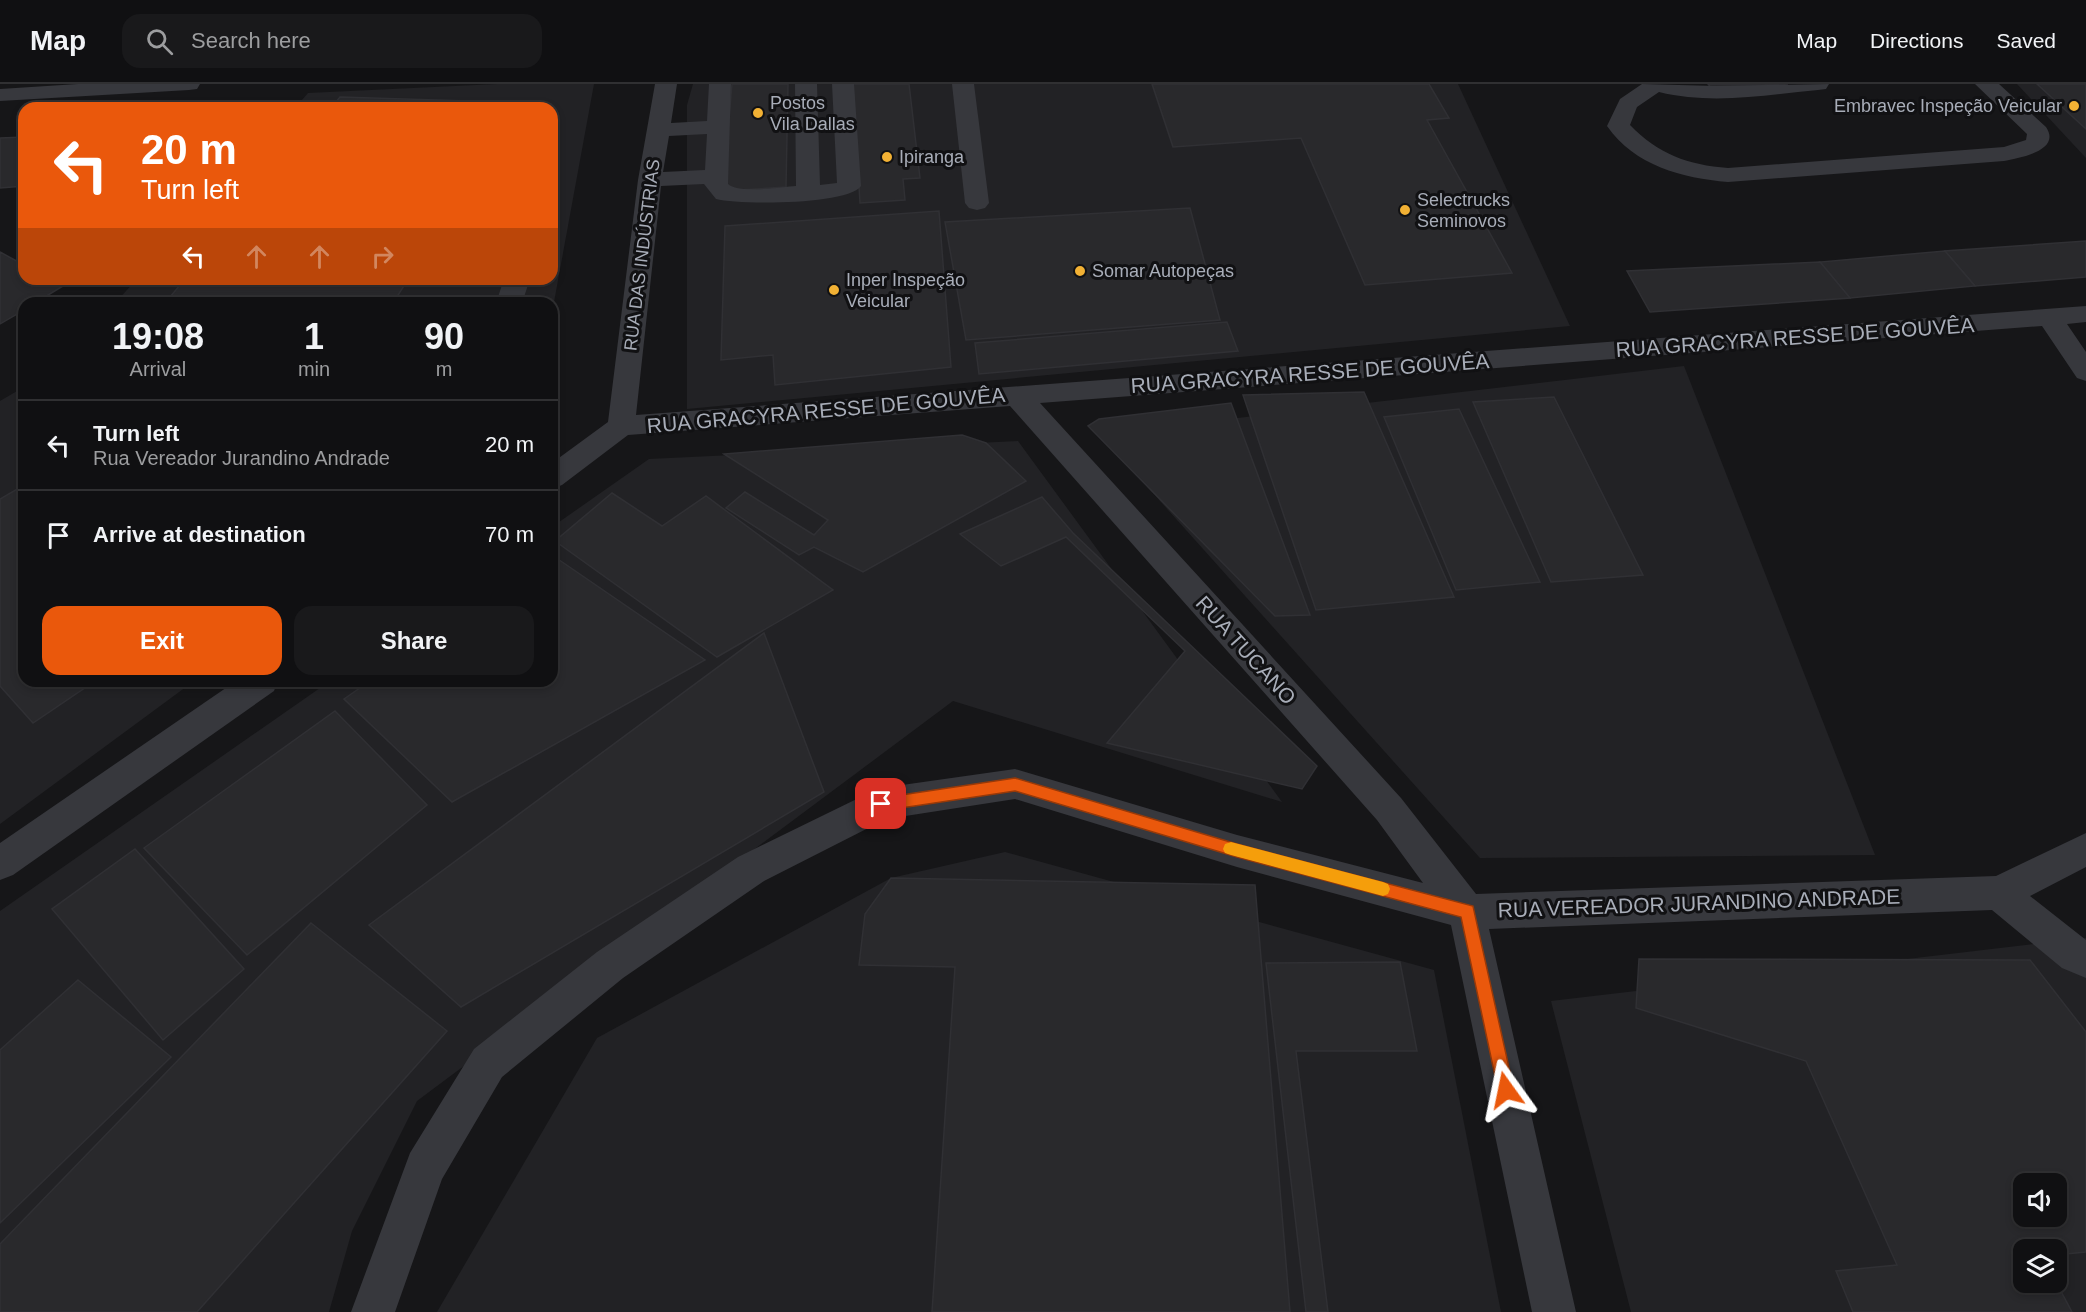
<!DOCTYPE html>
<meta charset="utf-8">
<style>
:root{--surface:#101012;--page:#19191b;--text:#f1f3f6;--muted:#9c9d9f;--line:#303032;--accent:#ea580c}
body{margin:0;font-family:Helvetica,sans-serif;background:var(--page);color:var(--text);height:100vh;display:flex;flex-direction:column;font-size:22px;white-space:nowrap}
*{box-sizing:border-box;margin:0}
p{font-size:20px;color:var(--muted)}
.icon{flex:none;width:33px;height:33px;fill:none;stroke:currentColor;stroke-width:2;stroke-linecap:round;stroke-linejoin:round}
.map{position:relative;flex:1;overflow:hidden}
.drawer{position:absolute;left:18px;top:213px;width:540px;height:390px;display:flex;flex-direction:column;background:var(--surface);border-radius:18px;box-shadow:0 3px 9px #0003,0 0 0 2px var(--line)}
.drawer>*{flex:none}
.hud{position:absolute;left:18px;top:18px;width:540px;height:183px;border-radius:18px;box-shadow:0 3px 9px #0003,0 0 0 2px var(--line);background:#ea580c;color:#fff;overflow:hidden}
.tools{position:absolute;left:2013px;top:1089px;display:grid;gap:12px}
.tools a{display:grid;place-items:center;width:54px;height:54px;border-radius:12px;background:var(--surface);box-shadow:0 3px 9px #0003,0 0 0 2px var(--line);font-size:30px}
.pin{position:absolute;display:grid;place-items:center;width:51px;height:51px;color:#fff;margin:-26px;border-radius:12px;box-shadow:0 3px 9px #0006}
.me{position:absolute;width:66px;margin:-33px;rotate:348deg;stroke-linejoin:round;filter:drop-shadow(0 0 4px #0008)}
.turn{display:flex;align-items:center;gap:21px;height:126px;padding:0 24px;font-size:27px}
.turn .icon{width:78px;height:78px;stroke-width:2.5}
.turn b{display:block;font-size:42px;line-height:51px}
.lanes{display:flex;align-items:center;height:57px;padding:0 24px;background:#0003;justify-content:center;gap:30px;direction:ltr}
.lanes .off{opacity:.35}
.eta{display:flex;justify-content:space-evenly;align-items:center;height:102px;text-align:center}
.eta b{font-size:36px;font-weight:800;line-height:42px}
.button{display:flex;gap:12px;margin-top:auto;padding:12px 24px}
.button a{flex:1;height:69px;border-radius:18px;background:var(--accent);color:#fff;font-size:24px;font-weight:800;line-height:69px;text-align:center}
.button a+a{background:var(--page);color:var(--text)}
ul{padding:0;list-style:none}
li{display:flex;align-items:center;gap:18px;height:90px;padding:0 24px;border-top:2px solid var(--line)}
li div{flex:1}
li b{display:block;font-size:22px}
li em{font-style:normal}
header{display:flex;align-items:center;gap:36px;box-sizing:border-box;height:84px;padding:0 30px;background:var(--surface);border-bottom:2px solid var(--line)}
header strong{font-size:28px}
nav{display:flex;gap:33px;margin-inline-start:auto;font-size:21px}
.search{width:420px;height:54px;background:var(--page);display:flex;align-items:center;gap:15px;box-sizing:border-box;padding:0 21px;border-radius:18px;color:var(--muted);font-size:22px}
.map>svg:first-child{display:block}
.built{fill:#222225;fill-rule:evenodd}
.building{fill:#29292c;stroke:#303034;stroke-width:1.5;fill-rule:evenodd}
.lines{fill:none;stroke-linecap:round;stroke-linejoin:round}
.minor{fill:#37383d;fill-rule:evenodd}
.route{fill:#ea580c;stroke:#983908;stroke-width:1.5}
.slow{fill:#f59e0b}
.poi-dot{fill:#f2b134;stroke:#111113;stroke-width:2}
.labels{text-anchor:middle;dominant-baseline:central;stroke-width:6;stroke-linejoin:round;paint-order:stroke}
.far-poi-label{font-size:18px;fill:#a8adb8;stroke:#111113;text-anchor:start}
.far-street-label{font-size:18px;fill:#a8adb8;stroke:#111113}
.street-label{font-size:21px;fill:#a8adb8;stroke:#111113}
</style>
<header>
<strong>Map</strong>
<div class="search"><svg class="icon" aria-label="search" viewBox="0 0 24 24"><circle cx="10" cy="10" r="6"/><path d="M15 15l6 6"/></svg>Search here</div>
<nav><a>Map</a><a>Directions</a><a>Saved</a></nav>
</header>
<div class="map">
<svg width="2086" height="1228" viewBox="0 0 2086 1228">
<rect width="100%" height="100%" fill="#161618"/>
<g class="built">
<polygon points="497,0 594,0 552,229 552,219 115,219 137,195 552,195 552,24 295,24 308,9"/>
<polygon points="693,0 1458,0 1570,242 687,325 687,21"/>
<polygon points="2017,0 2086,0 2086,74"/>
<polygon points="1684,282 1875,771 1480,774 1100,350"/>
<polygon points="24,303 24,597 194,597 0,740 0,317"/>
<polygon points="1018,357 1282,718 953,617 417,1017 352,1147 329,1228 0,1228 0,827 330,597 552,597 552,443 649,375"/>
<polygon points="1005,768 1434,886 1501,1228 437,1228 597,954 891,794"/>
<path d="M 2086,854 L 2086,1228 L 1631,1228 L 1551,917 ZM 2024,1100 L 2056,1100 L 2056,1132 L 2024,1132 ZM 2024,1166 L 2056,1166 L 2056,1198 L 2024,1198 Z"/>
</g>
<g class="building">
<polygon points="732,0 788,0 786,103 723,107"/>
<polygon points="853,0 909,0 920,94 903,95 905,116 860,119"/>
<polygon points="1152,0 1429,0 1449,34 1427,36 1512,189 1365,201 1301,54 1173,63"/>
<polygon points="1708,0 1788,0 1712,5"/>
<polygon points="2037,0 2086,0 2086,45"/>
<polygon points="340,13 539,19 536,24 331,24"/>
<polygon points="24,53 24,102 0,104 0,54"/>
<polygon points="1190,124 1220,236 966,256 945,138"/>
<polygon points="939,127 951,283 775,301 773,271 721,276 725,142"/>
<polygon points="2086,157 2086,193 1975,202 1945,167"/>
<polygon points="1945,167 1975,202 1850,214 1820,178"/>
<polygon points="0,168 24,181 24,195 50,195 63,202 35,219 24,219 24,226 0,240"/>
<polygon points="1820,178 1850,214 1650,228 1627,187"/>
<polygon points="185,195 448,195 443,201 407,197 393,219 165,219"/>
<polygon points="1227,238 1238,267 979,290 975,259"/>
<polygon points="1364,308 1454,513 1316,526 1243,311"/>
<polygon points="1554,313 1643,491 1551,498 1473,318"/>
<polygon points="1231,319 1310,531 1275,532 1088,342 1099,335"/>
<polygon points="1459,325 1540,498 1456,506 1384,333"/>
<polygon points="962,351 986,359 1026,397 863,488 814,463 799,471 726,424 745,408 814,451 828,436 724,370"/>
<polygon points="24,401 24,597 95,597 33,639 0,602 0,415"/>
<polygon points="612,409 662,442 706,412 833,506 717,573 555,457"/>
<polygon points="1042,413 1073,449 1317,682 1302,705 1107,659 1185,567 1066,453 1001,482 960,450"/>
<polygon points="552,471 705,576 452,718 344,615 370,597 552,597"/>
<polygon points="764,549 824,708 461,923 369,841"/>
<polygon points="335,627 427,721 247,871 144,764"/>
<polygon points="135,765 244,885 163,956 52,825"/>
<polygon points="891,794 1255,801 1290,1228 932,1228 955,883 859,881 865,830"/>
<polygon points="311,839 447,947 197,1228 0,1228 0,1160"/>
<path d="M 1639,875 L 2030,876 L 2086,948 L 2086,1168 L 2056,1171 L 2056,1166 L 2024,1166 L 2024,1198 L 2056,1198 L 2072,1228 L 1853,1228 L 1836,1187 L 1897,1181 L 1806,977 L 1636,924 ZM 2024,1100 L 2056,1100 L 2056,1132 L 2024,1132 Z"/>
<polygon points="1400,878 1417,967 1296,967 1328,1228 1306,1228 1266,879"/>
<polygon points="78,896 171,973 0,1139 0,966"/>
</g>
<g class="lines">
<g class="minor">
<polygon points="78,0 200,0 197,5 189,6 0,17 0,5"/>
<path d="M 655,0 L 677,0 L 671,39 L 707,37 L 709,0 L 731,0 L 728,100 C 739,110 781,103 796,102 L 795,0 L 817,0 L 820,101 L 837,99 L 832,0 L 854,0 L 861,102 C 848,121 739,121 716,115 L 704,100 L 661,102 L 636,331 L 2086,222 L 2086,238 L 2067,240 L 2086,268 L 2086,297 L 2077,294 L 2042,242 L 1040,319 L 1401,714 L 1476,810 L 1996,792 L 2086,749 L 2086,783 L 2030,812 L 2086,856 L 2086,894 L 2062,884 L 1992,826 L 1489,845 L 1576,1228 L 1532,1228 L 1451,841 L 1237,783 L 1015,715 L 886,735 L 764,797 L 623,894 L 502,993 L 442,1095 L 395,1228 L 351,1228 L 410,1069 L 474,965 L 597,868 L 738,773 L 869,709 L 881,704 L 1015,685 L 1237,751 L 1423,799 L 1377,736 L 1010,322 L 628,351 L 562,401 L 552,405 L 552,379 L 608,338 L 638,96 ZM 707,50 L 705,86 L 663,88 L 669,52 Z"/>
<polygon points="952,0 974,0 989,119 985,124 977,126 969,124 965,119"/>
<path d="M 1642,0 L 1715,2 L 1829,0 L 1826,5 L 1818,6 C 1765,11 1712,21 1659,8 L 1637,23 L 1630,41 C 1658,70 1688,81 1728,84 L 2004,63 L 2026,56 L 2027,50 L 1975,0 L 1999,0 L 2046,43 C 2062,67 2019,74 2004,77 L 1728,98 C 1682,94 1635,82 1607,42 L 1620,15 Z"/>
<polygon points="504,195 530,195 522,219 496,219"/>
<polygon points="236,597 278,597 274,607 13,791 0,796 0,759"/>
</g>
</g>
<polygon class="route" points="1015,694 1237,760 1473,822 1514,1006 1512,1012 1506,1014 1500,1012 1498,1006 1461,833 1237,773 1015,707 881,727 876,725 873,720 876,716 881,714"/>
<polygon class="slow" points="1231,758 1383,798 1388,800 1390,805 1388,810 1383,812 1231,771 1225,769 1223,765 1225,760"/>
<g class="poi-dot">
<circle cx="2074" cy="22" r="6"/>
<circle cx="758" cy="29" r="6"/>
<circle cx="887" cy="73" r="6"/>
<circle cx="1405" cy="126" r="6"/>
<circle cx="1080" cy="187" r="6"/>
<circle cx="834" cy="206" r="6"/>
</g>
<g class="labels">
<g class="far-poi-label">
<text x="770" y="19">Postos<tspan x="770" dy="21">Vila Dallas</tspan></text>
<text x="2062" y="22" text-anchor="end">Embravec Inspeção Veicular</text>
<text x="899" y="73">Ipiranga</text>
<text x="1417" y="116">Selectrucks<tspan x="1417" dy="21">Seminovos</tspan></text>
<text x="1092" y="187">Somar Autopeças</text>
<text x="846" y="196">Inper Inspeção<tspan x="846" dy="21">Veicular</tspan></text>
</g>
<g class="far-street-label">
<text transform="translate(642 171) rotate(-83)">RUA DAS INDÚSTRIAS</text>
</g>
<g class="street-label">
<text transform="translate(1795 253) rotate(-4)">RUA GRACYRA RESSE DE GOUVÊA</text>
<text transform="translate(1310 289) rotate(-4)">RUA GRACYRA RESSE DE GOUVÊA</text>
<text transform="translate(826 326) rotate(-5)">RUA GRACYRA RESSE DE GOUVÊA</text>
<text transform="translate(1246 566) rotate(48)">RUA TUCANO</text>
<text transform="translate(1699 819) rotate(-2)">RUA VEREADOR JURANDINO ANDRADE</text>
</g>
</g>
</svg>
<div class="tools">
<a><svg class="icon" aria-label="sound" viewBox="0 0 24 24"><path d="M4 9h4l5-4v14l-5-4H4zM17 9q2 3 0 6"/></svg></a>
<a><svg class="icon" aria-label="layers" viewBox="0 0 24 24"><path d="M12 4l9 5-9 5-9-5zM3 14l9 5 9-5"/></svg></a>
</div>
<div class="pin" style="left:881px;top:720px;background:#d93025"><svg class="icon" aria-label="arrive" viewBox="0 0 24 24"><path d="M6 21V4h12l-3 4 3 4H6"/></svg></div>
<svg class="me" style="left:1506px;top:1006px" viewBox="-20 -20 40 40"><path d="M0-17L14 15 0 8-14 15z" fill="#ea580c" stroke="#fff" stroke-width="4"/></svg>
<div class="hud">
<div class="turn"><svg class="icon" aria-label="left" viewBox="0 0 24 24"><path d="M17 20v-9H6M10 6l-5 5 5 5"/></svg><div><b>20 m</b>Turn left</div></div>
<div class="lanes"><svg class="icon" aria-label="left" viewBox="0 0 24 24"><path d="M17 20v-9H6M10 6l-5 5 5 5"/></svg><svg class="icon off" aria-label="ahead" viewBox="0 0 24 24"><path d="M12 20V5M6 11l6-6 6 6"/></svg><svg class="icon off" aria-label="ahead" viewBox="0 0 24 24"><path d="M12 20V5M6 11l6-6 6 6"/></svg><svg class="icon off" aria-label="right" viewBox="0 0 24 24"><path d="M7 20v-9h11M14 6l5 5-5 5"/></svg></div>
</div>
<section class="drawer">
<div class="eta">
<div><b>19:08</b><p>Arrival</p></div>
<div><b>1</b><p>min</p></div>
<div><b>90</b><p>m</p></div>
</div>
<ul>
<li><svg class="icon" aria-label="left" viewBox="0 0 24 24"><path d="M17 20v-9H6M10 6l-5 5 5 5"/></svg><div><b>Turn left</b><p>Rua Vereador Jurandino Andrade</p></div><em>20 m</em></li>
<li><svg class="icon" aria-label="arrive" viewBox="0 0 24 24"><path d="M6 21V4h12l-3 4 3 4H6"/></svg><div><b>Arrive at destination</b></div><em>70 m</em></li>
</ul>
<div class="button"><a>Exit</a><a>Share</a></div>
</section>
</div>
